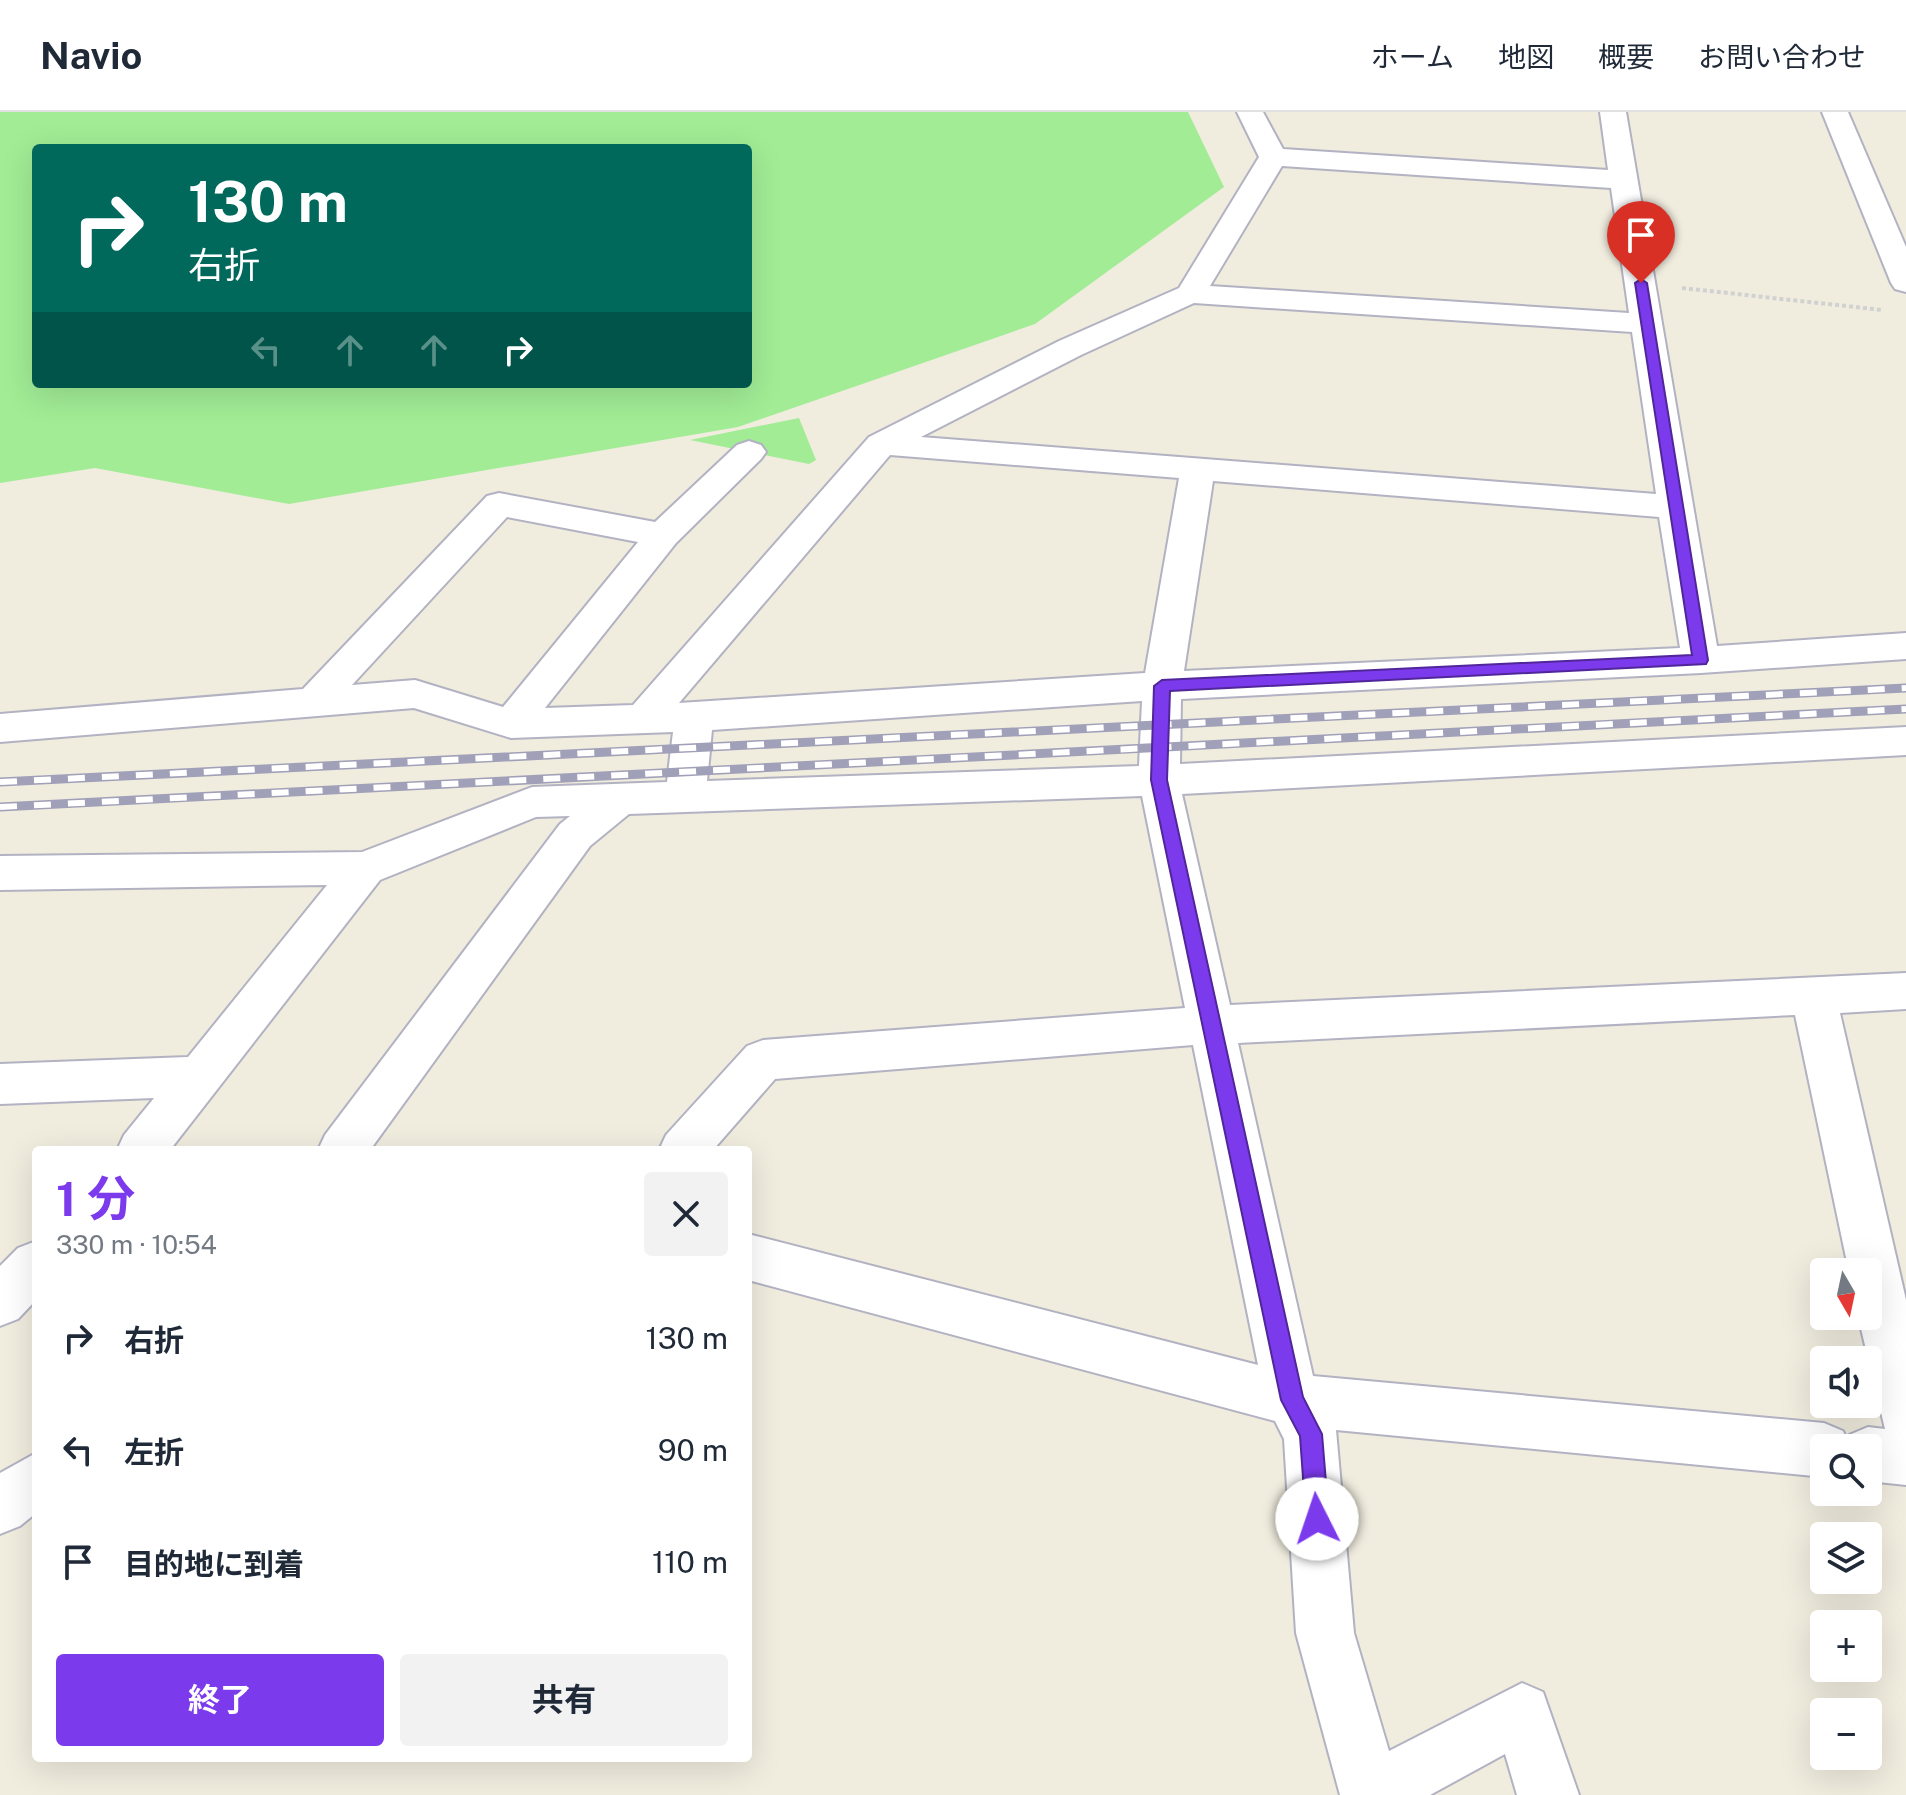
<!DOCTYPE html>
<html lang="ja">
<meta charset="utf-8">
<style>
:root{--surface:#fff;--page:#f2f2f3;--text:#1f2937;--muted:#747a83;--line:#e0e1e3;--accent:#7c3aed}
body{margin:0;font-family:"Public Sans","Noto Sans JP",sans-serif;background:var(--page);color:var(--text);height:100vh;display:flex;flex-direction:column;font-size:30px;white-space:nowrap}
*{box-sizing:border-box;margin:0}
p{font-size:26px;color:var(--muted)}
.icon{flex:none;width:44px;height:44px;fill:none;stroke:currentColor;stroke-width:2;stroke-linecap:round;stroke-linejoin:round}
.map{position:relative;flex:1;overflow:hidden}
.panel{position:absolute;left:32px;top:1034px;width:720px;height:616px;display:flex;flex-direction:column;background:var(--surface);border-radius:8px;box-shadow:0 8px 32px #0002}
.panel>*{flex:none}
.hud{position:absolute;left:32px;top:32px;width:720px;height:244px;border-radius:8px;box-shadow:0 8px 32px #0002;background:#00695c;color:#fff;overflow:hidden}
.needle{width:52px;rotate:171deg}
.buttons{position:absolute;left:1810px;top:1146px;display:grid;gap:16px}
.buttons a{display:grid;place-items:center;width:72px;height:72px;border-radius:8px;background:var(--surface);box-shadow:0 8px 32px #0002;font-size:40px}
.pin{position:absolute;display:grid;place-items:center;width:68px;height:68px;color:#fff;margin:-82px -34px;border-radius:50% 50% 50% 0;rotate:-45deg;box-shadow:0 0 8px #0007}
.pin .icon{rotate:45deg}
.me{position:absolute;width:88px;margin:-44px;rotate:356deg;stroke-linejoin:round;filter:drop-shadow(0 0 6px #0008)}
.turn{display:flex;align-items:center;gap:28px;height:168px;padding:0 24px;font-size:36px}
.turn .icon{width:104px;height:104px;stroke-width:2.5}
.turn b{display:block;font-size:56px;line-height:68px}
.lanes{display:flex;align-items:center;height:76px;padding:0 24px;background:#0003;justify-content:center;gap:40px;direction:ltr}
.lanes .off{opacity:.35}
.round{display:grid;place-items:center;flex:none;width:84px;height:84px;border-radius:8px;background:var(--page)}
.summary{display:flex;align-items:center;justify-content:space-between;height:136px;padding:0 24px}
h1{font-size:48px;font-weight:700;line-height:60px;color:var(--accent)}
.action{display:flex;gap:16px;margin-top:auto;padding:16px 24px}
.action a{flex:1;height:92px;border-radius:8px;background:var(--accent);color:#fff;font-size:32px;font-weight:700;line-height:92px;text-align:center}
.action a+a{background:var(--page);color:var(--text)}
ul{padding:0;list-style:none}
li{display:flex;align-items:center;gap:24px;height:112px;padding:0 24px}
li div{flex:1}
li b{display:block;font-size:30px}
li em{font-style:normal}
header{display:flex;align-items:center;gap:48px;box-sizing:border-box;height:112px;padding:0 40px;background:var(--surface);border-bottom:2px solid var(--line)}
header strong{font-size:38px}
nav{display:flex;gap:44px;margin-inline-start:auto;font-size:28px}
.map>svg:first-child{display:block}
.green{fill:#a1ec95;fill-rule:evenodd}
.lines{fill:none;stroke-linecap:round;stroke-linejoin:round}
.minor-casing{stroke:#b2b2c2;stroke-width:4}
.path{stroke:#d1d1d1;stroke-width:4;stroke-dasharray:4 3;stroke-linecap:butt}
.minor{fill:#fff;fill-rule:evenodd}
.rail-casing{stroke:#a1a0b9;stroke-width:9}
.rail{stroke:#fff;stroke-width:6;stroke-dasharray:17;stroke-linecap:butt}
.route{fill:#7c3aed;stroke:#51269a;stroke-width:2}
</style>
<header>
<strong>Navio</strong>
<nav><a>ホーム</a><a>地図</a><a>概要</a><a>お問い合わせ</a></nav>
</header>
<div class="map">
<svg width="1906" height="1683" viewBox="0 0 1906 1683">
<rect width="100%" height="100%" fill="#f0ecde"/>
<g class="green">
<path d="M 0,0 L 1188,0 L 1224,75 L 1035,212 L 738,315 L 289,392 L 95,356 L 0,371 ZM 36,36 L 748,36 L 748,272 L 36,272 Z"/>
<polygon points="799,306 816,348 809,352 690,328"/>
</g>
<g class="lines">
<g class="minor-casing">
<g id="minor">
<path d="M 1237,0 L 1263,0 L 1283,37 L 1608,58 L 1600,0 L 1626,0 L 1717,534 L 1906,521 L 1906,547 L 1701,561 L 1181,587 L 1180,652 L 1906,615 L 1906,643 L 1182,682 L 1230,893 L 1906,861 L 1906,897 L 1840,901 L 1906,1188 L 1906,1373 L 1868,1369 L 1868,1336 L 1824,1336 L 1824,1365 L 1336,1318 L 1354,1521 L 1389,1639 L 1522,1571 L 1543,1580 L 1579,1683 L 1517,1683 L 1505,1642 L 1430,1683 L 1340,1683 L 1296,1521 L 1284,1327 L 1275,1309 L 748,1168 L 748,1122 L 1258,1253 L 1193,933 L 775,967 L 713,1038 L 659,1038 L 666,1023 L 747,934 L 763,928 L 1185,896 L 1142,684 L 629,702 L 590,734 L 370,1038 L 318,1038 L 325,1023 L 560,712 L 570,704 L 536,705 L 380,768 L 170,1038 L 117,1038 L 124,1023 L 154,986 L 0,992 L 0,952 L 188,945 L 327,773 L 0,778 L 0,744 L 362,740 L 532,675 L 667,670 L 673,620 L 511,626 L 414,596 L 0,630 L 0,602 L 303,577 L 487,384 L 499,381 L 655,410 L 737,333 L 749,329 L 761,333 L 766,340 L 761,347 L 676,431 L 545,596 L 633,593 L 869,325 L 1059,229 L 1179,176 L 1259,45 ZM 1282,54 L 1611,76 L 1629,201 L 1210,174 ZM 1194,191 L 1632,220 L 1656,382 L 921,325 L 1081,243 ZM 890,343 L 1179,366 L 1145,561 L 679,591 ZM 1213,369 L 1659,405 L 1680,536 L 1184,559 ZM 507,405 L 638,430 L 503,595 L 415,568 L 352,573 ZM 1142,589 L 1139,654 L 707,669 L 712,618 ZM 1795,903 L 1849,1160 L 1868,1160 L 1868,1204 L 1858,1204 L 1885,1317 L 1868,1315 L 1849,1323 L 1847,1328 L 1843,1319 L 1824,1311 L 1313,1264 L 1238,931 Z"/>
<polygon points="1822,0 1848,0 1906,135 1906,180 1895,177 1891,171"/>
<polygon points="36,1129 36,1188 18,1207 0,1214 0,1154 18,1136"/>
<polygon points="36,1341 36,1401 20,1414 0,1422 0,1361"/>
</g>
</g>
<polyline class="path" points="1682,176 1882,198"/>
<use href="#minor" class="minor"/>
<g class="rail-casing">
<g id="rail">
<polyline points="0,670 1906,576"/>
<polyline points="0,695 1906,597"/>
</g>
</g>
<use href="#rail" class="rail"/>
</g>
<polygon class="route" points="1641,167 1647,171 1708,548 1706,552 1170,579 1167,668 1303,1285 1322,1322 1329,1407 1325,1415 1317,1418 1309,1415 1306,1407 1300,1324 1281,1288 1151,668 1154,574 1162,568 1692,543 1635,171"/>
</svg>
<div class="buttons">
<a><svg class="needle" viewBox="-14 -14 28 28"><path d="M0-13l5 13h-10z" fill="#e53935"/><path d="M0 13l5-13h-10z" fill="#747a83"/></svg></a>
<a><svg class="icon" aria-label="sound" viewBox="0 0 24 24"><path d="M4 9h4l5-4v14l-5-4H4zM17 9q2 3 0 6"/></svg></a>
<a><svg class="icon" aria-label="search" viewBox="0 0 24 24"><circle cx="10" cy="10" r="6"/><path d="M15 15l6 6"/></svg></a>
<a><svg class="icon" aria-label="layers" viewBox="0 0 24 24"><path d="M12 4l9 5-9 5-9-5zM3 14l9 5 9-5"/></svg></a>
<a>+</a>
<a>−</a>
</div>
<div class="pin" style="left:1641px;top:171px;background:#d93025"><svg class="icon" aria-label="arrive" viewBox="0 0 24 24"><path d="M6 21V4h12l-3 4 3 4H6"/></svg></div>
<svg class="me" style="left:1317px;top:1407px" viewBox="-20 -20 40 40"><circle r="19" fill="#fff"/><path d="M0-13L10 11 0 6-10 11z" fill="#7c3aed"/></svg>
<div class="hud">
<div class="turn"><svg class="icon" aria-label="right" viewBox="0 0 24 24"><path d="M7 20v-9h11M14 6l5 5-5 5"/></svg><div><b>130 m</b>右折</div></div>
<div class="lanes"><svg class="icon off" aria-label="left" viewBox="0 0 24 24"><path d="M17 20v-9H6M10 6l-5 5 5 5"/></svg><svg class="icon off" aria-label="ahead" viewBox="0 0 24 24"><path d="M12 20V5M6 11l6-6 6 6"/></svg><svg class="icon off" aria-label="ahead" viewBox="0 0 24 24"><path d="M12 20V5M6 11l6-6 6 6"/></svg><svg class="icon" aria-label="right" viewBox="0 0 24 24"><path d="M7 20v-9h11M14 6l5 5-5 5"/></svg></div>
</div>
<section class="panel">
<div class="summary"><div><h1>1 分</h1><p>330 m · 10:54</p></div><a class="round"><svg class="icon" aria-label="close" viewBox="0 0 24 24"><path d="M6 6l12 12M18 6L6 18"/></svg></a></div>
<ul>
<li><svg class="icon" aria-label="right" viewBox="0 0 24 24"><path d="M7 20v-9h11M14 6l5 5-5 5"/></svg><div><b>右折</b></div><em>130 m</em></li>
<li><svg class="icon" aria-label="left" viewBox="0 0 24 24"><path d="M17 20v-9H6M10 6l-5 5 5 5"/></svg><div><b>左折</b></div><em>90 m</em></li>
<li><svg class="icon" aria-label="arrive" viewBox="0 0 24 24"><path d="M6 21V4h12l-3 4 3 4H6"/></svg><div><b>目的地に到着</b></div><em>110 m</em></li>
</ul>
<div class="action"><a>終了</a><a>共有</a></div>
</section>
</div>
